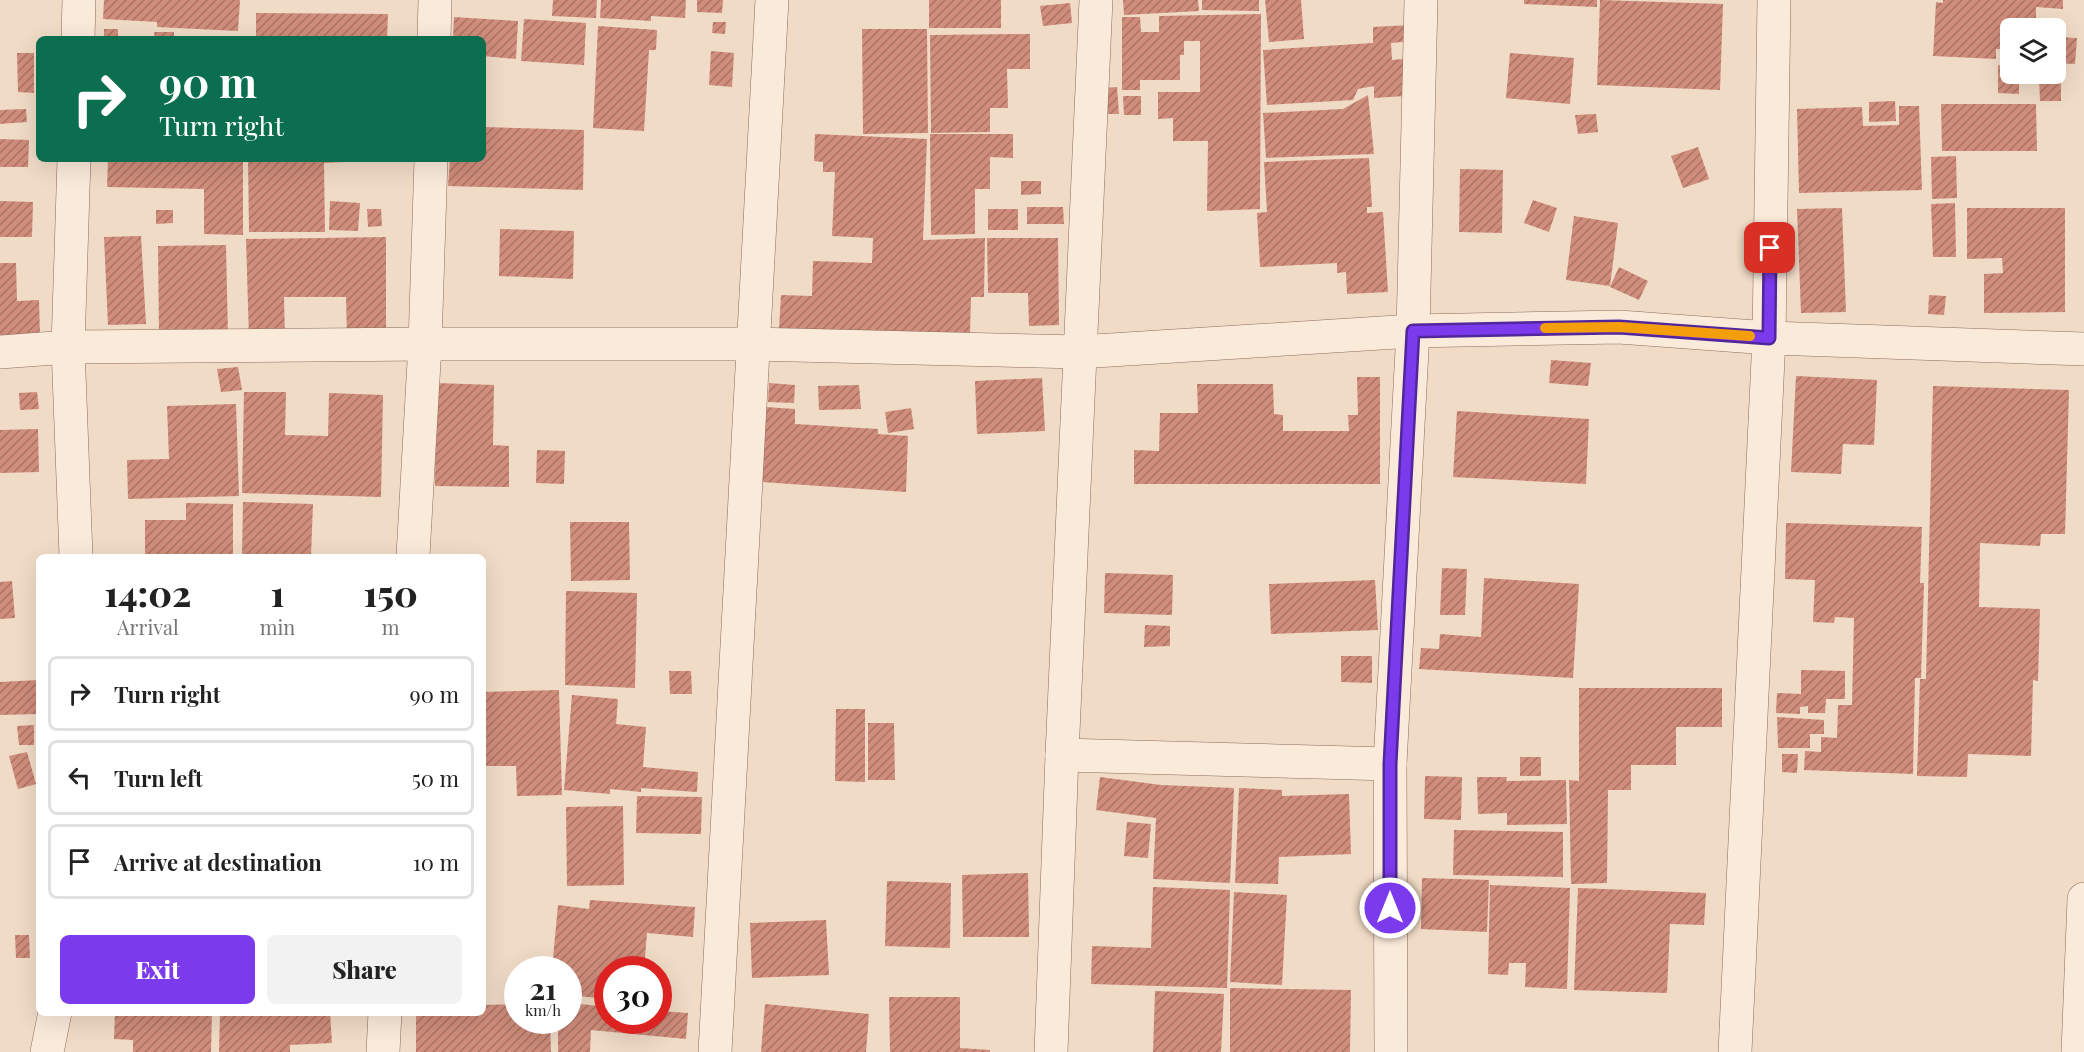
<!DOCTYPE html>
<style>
:root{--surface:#fff;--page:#f2f2f2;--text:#222;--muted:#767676;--line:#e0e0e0;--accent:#7c3aed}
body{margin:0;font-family:"Playfair Display",serif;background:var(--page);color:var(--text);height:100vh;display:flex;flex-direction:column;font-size:22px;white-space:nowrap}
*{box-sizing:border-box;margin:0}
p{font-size:20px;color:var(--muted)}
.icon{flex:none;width:33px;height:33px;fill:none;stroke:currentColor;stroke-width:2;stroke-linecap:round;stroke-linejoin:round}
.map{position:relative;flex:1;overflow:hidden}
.panel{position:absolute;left:36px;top:554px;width:450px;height:462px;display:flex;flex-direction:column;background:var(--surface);border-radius:9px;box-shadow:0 6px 24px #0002}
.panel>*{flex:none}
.banner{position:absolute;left:36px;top:36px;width:450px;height:126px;border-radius:9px;box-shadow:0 6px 24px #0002;background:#0b6e4f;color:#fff;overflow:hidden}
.fabs{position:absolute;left:2000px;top:18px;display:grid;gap:12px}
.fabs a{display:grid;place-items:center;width:66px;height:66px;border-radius:9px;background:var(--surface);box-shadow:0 6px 24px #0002;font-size:30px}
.speed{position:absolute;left:504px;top:956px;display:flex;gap:12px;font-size:30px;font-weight:700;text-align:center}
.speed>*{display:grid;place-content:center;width:78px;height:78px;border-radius:50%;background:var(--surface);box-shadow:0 6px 24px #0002;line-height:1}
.speed small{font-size:15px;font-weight:400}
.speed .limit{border:9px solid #d22;background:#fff;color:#111}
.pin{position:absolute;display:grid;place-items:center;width:51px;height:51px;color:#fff;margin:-26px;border-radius:12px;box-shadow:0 3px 9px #0006}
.me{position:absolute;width:66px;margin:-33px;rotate:0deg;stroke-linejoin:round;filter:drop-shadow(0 0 4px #0008)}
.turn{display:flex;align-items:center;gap:21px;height:126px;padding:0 24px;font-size:27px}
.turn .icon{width:78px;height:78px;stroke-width:2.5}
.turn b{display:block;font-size:42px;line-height:51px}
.eta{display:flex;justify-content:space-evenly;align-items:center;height:102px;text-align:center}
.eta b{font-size:36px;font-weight:800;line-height:42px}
.primary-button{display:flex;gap:12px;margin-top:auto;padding:12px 24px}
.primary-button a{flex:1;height:69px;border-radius:9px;background:var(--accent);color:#fff;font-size:24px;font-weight:800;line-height:69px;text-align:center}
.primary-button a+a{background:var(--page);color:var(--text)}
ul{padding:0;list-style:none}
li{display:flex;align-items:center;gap:18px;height:75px;margin:0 12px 9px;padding:0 12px;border:3px solid var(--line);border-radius:9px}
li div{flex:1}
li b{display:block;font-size:22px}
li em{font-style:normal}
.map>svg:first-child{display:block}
.building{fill:url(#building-hatch)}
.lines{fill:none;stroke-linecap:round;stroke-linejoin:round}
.minor-casing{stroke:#8d6b5b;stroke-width:34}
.minor{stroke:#faeada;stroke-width:33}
.route-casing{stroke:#51269a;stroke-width:15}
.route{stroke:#7c3aed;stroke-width:10}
.slow{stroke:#f59e0b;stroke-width:10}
</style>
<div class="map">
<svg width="2084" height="1052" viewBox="0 0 2084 1052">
<defs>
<pattern id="building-hatch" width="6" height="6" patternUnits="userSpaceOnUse" patternTransform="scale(1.5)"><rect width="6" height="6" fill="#d08d7b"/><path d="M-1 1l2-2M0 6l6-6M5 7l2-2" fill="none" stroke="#aa7364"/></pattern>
</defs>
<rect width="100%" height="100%" fill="#f0dbc6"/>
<g class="building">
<polygon points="104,0 240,0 238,31 157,27 157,22 103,19"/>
<polygon points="553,0 597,0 596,18 552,16"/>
<polygon points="601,0 686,0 685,18 651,16 651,21 600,18"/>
<polygon points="697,0 723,0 722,13 697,12"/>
<rect x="929" y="0" width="72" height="28"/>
<polygon points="1123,0 1198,0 1199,11 1124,15"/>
<polygon points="1202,0 1259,0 1259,11 1202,10"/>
<polygon points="1265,0 1301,0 1304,39 1269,42"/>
<polygon points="1524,0 1597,0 1597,7 1524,4"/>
<polygon points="1600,0 1723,4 1720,90 1597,85"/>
<polygon points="1943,0 2063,0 2063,9 2036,7 2036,28 2010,28 2010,49 1996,49 1996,59 1933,56 1936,2 1943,3"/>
<polygon points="1070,3 1072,23 1043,26 1040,6"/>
<polygon points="256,13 388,14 387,39 256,39"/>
<polygon points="1261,14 1260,209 1207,211 1208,141 1173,141 1173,118 1158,119 1158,92 1200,92 1200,41 1184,41 1184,55 1180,55 1180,80 1140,80 1140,90 1122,90 1122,17 1140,17 1141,32 1159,32 1159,16"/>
<polygon points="454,17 518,21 516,59 483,56 483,39 453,39"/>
<polygon points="524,19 586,23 584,65 521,61"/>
<polygon points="713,22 726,22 725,34 712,33"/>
<polygon points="1410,25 1411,41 1391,43 1392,60 1403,59 1405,96 1374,98 1374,86 1358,89 1353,100 1267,105 1263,50 1373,43 1373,27"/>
<polygon points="598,26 657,30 656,50 649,50 644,131 593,128"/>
<rect x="104" y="29" width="14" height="10"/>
<polygon points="862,29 927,29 928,133 863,134"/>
<polygon points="154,32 174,32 174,39 155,39"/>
<polygon points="1030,34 1030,69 1007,69 1008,108 990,108 990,132 931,133 930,35"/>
<polygon points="2055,37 2077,38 2075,64 2055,63"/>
<polygon points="711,51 734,53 732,87 709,85"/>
<polygon points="17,53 34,53 34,93 18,92"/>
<polygon points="1510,53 1574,58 1570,104 1506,98"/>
<polygon points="1998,65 2010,66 2010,74 2019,74 2019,94 1998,93"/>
<polygon points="2039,77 2061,77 2061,101 2040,101"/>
<polygon points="1117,87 1119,114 1105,114 1104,88"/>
<polygon points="1368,95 1374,154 1266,158 1263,113 1343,109"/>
<polygon points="1123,96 1141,96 1141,115 1124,115"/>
<polygon points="1895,101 1896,121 1869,122 1869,102"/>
<polygon points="1941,104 2036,104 2037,151 1942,151"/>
<polygon points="1899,106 1919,106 1922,190 1799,193 1797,109 1862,107 1863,126 1899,125"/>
<polygon points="26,109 27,122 0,124 0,110"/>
<polygon points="1596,114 1598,132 1578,134 1575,115"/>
<polygon points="483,127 584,130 583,190 448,186 450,159 483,159"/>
<polygon points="815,134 927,139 923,240 985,238 984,297 971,297 970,333 779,329 781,295 812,296 813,261 872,263 873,238 832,236 835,172 823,172 823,162 814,161"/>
<polygon points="930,134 1013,134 1013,158 990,157 990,189 975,189 975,234 931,235"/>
<polygon points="0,139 29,140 28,167 0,167"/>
<polygon points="1698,147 1709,179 1683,188 1671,156"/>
<polygon points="1956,156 1957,198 1932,199 1931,157"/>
<polygon points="1369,158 1372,207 1367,207 1367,213 1383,212 1388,292 1347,294 1346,272 1337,273 1337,263 1260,267 1257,213 1267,212 1264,162"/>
<polygon points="108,159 243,159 243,235 204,234 204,189 107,187"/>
<polygon points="248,159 346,159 346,162 324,163 325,232 249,232"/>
<polygon points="1460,169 1503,170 1502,233 1459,232"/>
<polygon points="1021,181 1041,181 1041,194 1021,195"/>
<polygon points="1533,200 1557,208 1549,232 1524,223"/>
<polygon points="0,201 33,202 32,237 0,237"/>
<polygon points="330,201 360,203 358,231 329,230"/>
<polygon points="1955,203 1956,257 1933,257 1931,204"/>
<polygon points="1027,207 1063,207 1064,224 1027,224"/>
<polygon points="1842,208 1846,312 1801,313 1797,209"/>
<polygon points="1967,208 2065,208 2065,312 1984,313 1984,274 2003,273 2002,258 1967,259"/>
<polygon points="367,209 381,209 382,226 368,227"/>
<rect x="988" y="209" width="30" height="21"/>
<polygon points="156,210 173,210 173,223 156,224"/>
<polygon points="1574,216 1618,223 1610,286 1566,280"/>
<polygon points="500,229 574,231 573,279 499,276"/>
<polygon points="141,236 146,324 108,325 104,237"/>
<polygon points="386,237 386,338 347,338 346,297 284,297 285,338 249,339 246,239"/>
<polygon points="987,238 1058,238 1059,325 1029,326 1028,293 988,293"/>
<polygon points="226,245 228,336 159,336 158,246"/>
<polygon points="0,263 16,263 17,301 39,300 40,336 0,337"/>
<polygon points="1619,267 1648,281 1639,300 1610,287"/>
<polygon points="1929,295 1946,296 1944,315 1928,314"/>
<polygon points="1551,360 1591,363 1588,386 1549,383"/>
<polygon points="238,367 242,390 221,392 217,369"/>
<polygon points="1796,376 1877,380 1874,445 1843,444 1841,474 1791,472"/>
<polygon points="1357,377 1380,377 1380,484 1134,484 1134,450 1159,451 1160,413 1198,413 1197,384 1273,384 1274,414 1283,415 1283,431 1349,431 1348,415 1358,415"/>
<polygon points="1042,378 1045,431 977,434 975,381"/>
<polygon points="436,383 494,385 493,445 509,446 509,487 435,486"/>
<polygon points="769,383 795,385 794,403 768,402"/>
<polygon points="859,385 861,409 819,410 818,386"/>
<polygon points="1933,386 2069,390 2065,534 2041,534 2040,546 1980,543 1979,607 2040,609 2038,681 2033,680 2031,756 1968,754 1967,777 1917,776 1920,679 1926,679"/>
<polygon points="37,392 39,409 20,410 19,393"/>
<polygon points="244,392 286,392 285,435 328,436 329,393 383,395 381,497 242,493"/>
<polygon points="236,404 239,496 128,499 127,460 169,459 167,406"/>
<polygon points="766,407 795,409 795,424 878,429 878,434 908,436 906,492 761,482"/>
<polygon points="911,408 914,429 888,433 885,412"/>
<polygon points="1457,411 1589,419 1586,484 1453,477"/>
<polygon points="38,429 39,472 0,473 0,430"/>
<polygon points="537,450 565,451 564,484 536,483"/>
<polygon points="243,502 313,504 311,556 242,556"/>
<polygon points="186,503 233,504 233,556 145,556 145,520 186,520"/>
<polygon points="570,522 629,522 630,580 571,581"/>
<polygon points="1786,523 1922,527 1920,583 1924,583 1921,678 1915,678 1913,774 1804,770 1805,751 1821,752 1821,737 1837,738 1838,705 1852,705 1854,618 1835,617 1834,623 1813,622 1815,580 1785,579"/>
<polygon points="1442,568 1467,569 1465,615 1440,615"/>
<polygon points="1105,573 1173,575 1172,615 1104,613"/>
<polygon points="1484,578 1579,584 1573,678 1419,669 1421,648 1439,649 1440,634 1481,637"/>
<polygon points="1375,580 1378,630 1271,634 1269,584"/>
<polygon points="12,581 15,618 0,619 0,582"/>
<polygon points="566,591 637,593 635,688 565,685"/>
<polygon points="1145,625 1170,626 1170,646 1144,647"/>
<polygon points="1341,656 1372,656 1372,683 1341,682"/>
<polygon points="1801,670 1845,671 1845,699 1826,699 1825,713 1808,713 1808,706 1800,707 1800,714 1776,713 1777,693 1801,694"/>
<polygon points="669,671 691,671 692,694 670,694"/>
<polygon points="39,680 39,714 0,715 0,682"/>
<polygon points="1579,688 1722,688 1722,727 1676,727 1676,765 1631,765 1631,790 1608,790 1607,883 1571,884 1569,780 1579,781"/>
<polygon points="559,690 562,795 517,796 516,766 483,766 483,692"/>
<polygon points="572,695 618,699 616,724 646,727 643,767 698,772 697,792 641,788 641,792 610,789 610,794 564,790"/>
<polygon points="836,709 865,709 865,782 835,781"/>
<polygon points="1777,717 1824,720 1824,734 1810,734 1810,748 1778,748"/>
<polygon points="868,723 894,723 895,780 868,780"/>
<polygon points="34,725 34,745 19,745 17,726"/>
<polygon points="27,752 36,784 18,789 9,756"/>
<polygon points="1782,754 1798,754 1797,773 1782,772"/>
<rect x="1520" y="757" width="21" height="19"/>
<polygon points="1425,776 1462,777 1461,820 1424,819"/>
<polygon points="1100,777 1161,785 1234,788 1230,883 1153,879 1156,818 1096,810"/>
<polygon points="1477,777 1507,777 1506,781 1566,780 1567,824 1507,825 1507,813 1478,814"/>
<polygon points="1239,788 1282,790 1282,796 1349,794 1351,854 1279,857 1278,884 1235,883"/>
<polygon points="637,796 702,797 701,834 636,833"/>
<polygon points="623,806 624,885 567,886 566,807"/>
<polygon points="1127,822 1151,824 1148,858 1124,856"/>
<polygon points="1454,830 1563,832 1563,877 1453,875"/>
<polygon points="1028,873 1029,937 963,937 962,875"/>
<polygon points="1422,878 1489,880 1487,932 1421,929"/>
<polygon points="887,881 951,883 950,948 885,946"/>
<polygon points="1490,885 1570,888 1567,989 1525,987 1526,963 1509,963 1508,975 1488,974"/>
<polygon points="1153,887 1230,890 1227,988 1091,984 1092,946 1151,948"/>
<polygon points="1578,888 1706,893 1704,925 1670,924 1667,993 1574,990"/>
<polygon points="1234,892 1287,895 1282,985 1230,982"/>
<polygon points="590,900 695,907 693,937 647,933 644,969 608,969 608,999 568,995 568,969 552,969 558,905 589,909"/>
<polygon points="826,920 829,975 752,978 750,923"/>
<polygon points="15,935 29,935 30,958 16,958"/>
<polygon points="1230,988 1351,990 1350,1052 1230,1052"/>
<polygon points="1155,991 1224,994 1221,1052 1153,1052"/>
<polygon points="889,997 960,997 960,1048 990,1050 990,1052 890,1052"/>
<polygon points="518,1004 518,1020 550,1020 551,1052 416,1052 416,1012 483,1012 483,1005"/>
<polygon points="580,1004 608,1007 608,1020 658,1020 658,1011 688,1013 686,1039 591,1030 590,1052 558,1052 558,1020 568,1020 568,1006 580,1006"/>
<polygon points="765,1004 869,1014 866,1052 761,1052"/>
<polygon points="115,1012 212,1012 211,1052 133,1052 133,1040 114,1039"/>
<polygon points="330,1012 332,1043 290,1045 290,1052 219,1052 220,1013"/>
</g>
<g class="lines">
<g class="minor-casing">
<g id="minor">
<polyline points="78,39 79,0"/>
<polyline points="434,39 435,0"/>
<polyline points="74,159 68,347 76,556"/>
<polyline points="0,352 68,347 425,344 752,344 1079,352 1413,331 1619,327 1769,338 2084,349"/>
<polyline points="413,556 425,344 431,159"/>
<polyline points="1062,755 1390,764"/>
<polyline points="47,1052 55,1012"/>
<polyline points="383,1052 385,1012"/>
<polyline points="715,1052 772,0"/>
<polyline points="1051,1052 1062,755 1096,0"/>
<polyline points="1391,1052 1390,764 1413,331 1421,0"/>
<polyline points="1735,1052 1769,338 1774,0"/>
<polyline points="2078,1052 2084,899"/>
</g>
</g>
<use href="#minor" class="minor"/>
</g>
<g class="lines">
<g class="route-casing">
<polyline id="route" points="1390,908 1390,764 1413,331 1619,327 1769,338 1770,248"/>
</g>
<use href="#route" class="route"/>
<polyline class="slow" points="1545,328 1619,327 1750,336"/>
</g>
</svg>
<div class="fabs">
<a><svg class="icon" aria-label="layers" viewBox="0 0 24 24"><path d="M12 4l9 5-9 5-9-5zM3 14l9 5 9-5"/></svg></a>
</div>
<div class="speed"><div>21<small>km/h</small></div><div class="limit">30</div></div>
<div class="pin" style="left:1770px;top:248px;background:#d93025"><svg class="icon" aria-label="arrive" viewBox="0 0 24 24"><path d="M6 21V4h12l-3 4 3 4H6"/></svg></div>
<svg class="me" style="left:1390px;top:908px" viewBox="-20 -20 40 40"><circle r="17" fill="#7c3aed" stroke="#fff" stroke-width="3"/><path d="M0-11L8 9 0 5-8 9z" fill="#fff"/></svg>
<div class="banner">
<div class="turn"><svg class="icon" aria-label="right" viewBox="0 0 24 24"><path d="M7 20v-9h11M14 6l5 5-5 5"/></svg><div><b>90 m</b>Turn right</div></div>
</div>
<section class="panel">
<div class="eta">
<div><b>14:02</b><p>Arrival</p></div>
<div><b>1</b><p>min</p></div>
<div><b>150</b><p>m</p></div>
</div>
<ul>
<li><svg class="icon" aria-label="right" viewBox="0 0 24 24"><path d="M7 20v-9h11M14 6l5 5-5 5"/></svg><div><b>Turn right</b></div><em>90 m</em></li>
<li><svg class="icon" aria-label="left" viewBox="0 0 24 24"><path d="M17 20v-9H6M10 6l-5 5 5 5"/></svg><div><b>Turn left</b></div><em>50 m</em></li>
<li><svg class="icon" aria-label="arrive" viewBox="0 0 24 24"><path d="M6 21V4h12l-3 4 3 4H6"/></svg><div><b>Arrive at destination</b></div><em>10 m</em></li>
</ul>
<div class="primary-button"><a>Exit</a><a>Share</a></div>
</section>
</div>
